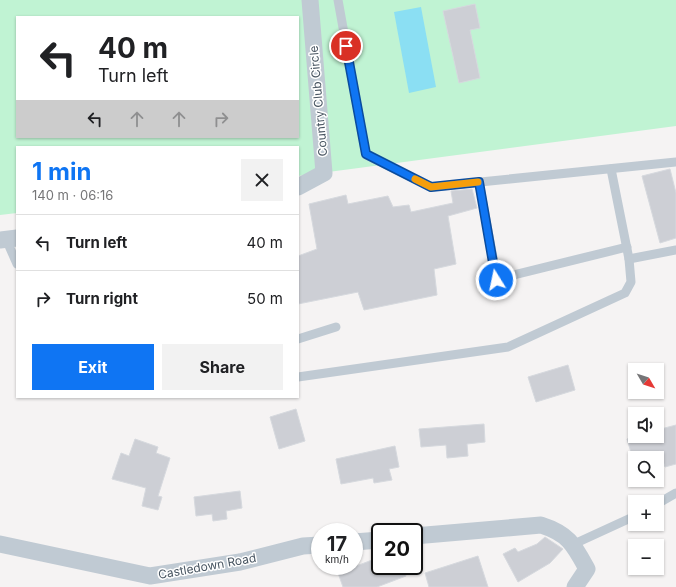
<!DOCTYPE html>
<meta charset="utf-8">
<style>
:root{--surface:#fff;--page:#f2f2f2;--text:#202124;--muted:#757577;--line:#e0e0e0;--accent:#0f75f3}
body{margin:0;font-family:Inter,sans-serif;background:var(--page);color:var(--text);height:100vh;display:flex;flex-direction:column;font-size:15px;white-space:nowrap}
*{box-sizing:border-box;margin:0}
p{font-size:13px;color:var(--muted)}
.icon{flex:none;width:22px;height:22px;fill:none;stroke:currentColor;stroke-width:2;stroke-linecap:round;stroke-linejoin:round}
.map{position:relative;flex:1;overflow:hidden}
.side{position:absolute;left:16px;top:146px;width:283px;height:252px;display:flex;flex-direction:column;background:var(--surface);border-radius:0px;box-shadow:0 1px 3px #0004}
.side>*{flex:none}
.top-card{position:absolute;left:16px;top:16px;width:283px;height:122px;border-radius:0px;box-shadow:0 1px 3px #0004;background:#fff;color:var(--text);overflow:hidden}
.needle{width:26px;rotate:129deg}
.tools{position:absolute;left:628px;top:363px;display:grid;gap:8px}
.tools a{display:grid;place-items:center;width:36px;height:36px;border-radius:0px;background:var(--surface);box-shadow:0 1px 3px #0004;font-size:20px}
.speed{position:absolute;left:311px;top:523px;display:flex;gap:8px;font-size:20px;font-weight:700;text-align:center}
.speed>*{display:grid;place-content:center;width:52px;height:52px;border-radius:50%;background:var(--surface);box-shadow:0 1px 3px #0004;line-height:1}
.speed small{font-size:10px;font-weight:400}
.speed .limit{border:2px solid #111;border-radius:6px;background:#fff;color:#111}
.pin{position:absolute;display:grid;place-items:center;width:34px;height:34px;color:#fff;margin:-17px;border:2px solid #fff;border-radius:50%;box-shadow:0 1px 4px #0007}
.me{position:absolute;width:44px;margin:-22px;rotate:350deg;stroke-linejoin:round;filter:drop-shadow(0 0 3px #0008)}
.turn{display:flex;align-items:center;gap:14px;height:84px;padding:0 16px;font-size:18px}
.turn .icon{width:52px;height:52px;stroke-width:2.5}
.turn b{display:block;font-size:28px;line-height:34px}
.lanes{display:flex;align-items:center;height:38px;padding:0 16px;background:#0003;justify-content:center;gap:20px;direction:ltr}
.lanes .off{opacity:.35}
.round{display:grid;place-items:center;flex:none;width:42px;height:42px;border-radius:0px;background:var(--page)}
.headline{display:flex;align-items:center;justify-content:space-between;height:68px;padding:0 16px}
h1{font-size:24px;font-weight:700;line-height:30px;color:var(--accent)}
.cta{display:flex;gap:8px;margin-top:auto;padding:8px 16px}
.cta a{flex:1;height:46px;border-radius:0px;background:var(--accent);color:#fff;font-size:16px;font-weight:700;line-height:46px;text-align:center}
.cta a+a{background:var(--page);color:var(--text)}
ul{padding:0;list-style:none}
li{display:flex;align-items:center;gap:12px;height:56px;padding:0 16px;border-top:1px solid var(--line)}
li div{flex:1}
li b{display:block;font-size:15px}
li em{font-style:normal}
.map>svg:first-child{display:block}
.green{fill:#c0f3d3;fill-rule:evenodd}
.water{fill:#8bdff3}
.building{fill:#cdcfd5;stroke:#d6d9de}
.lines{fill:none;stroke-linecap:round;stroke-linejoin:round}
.service{stroke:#c0cad3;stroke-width:9}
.minor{stroke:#c0cad3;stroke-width:17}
.route-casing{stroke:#0a4c9e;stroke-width:10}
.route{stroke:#0f75f3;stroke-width:7}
.slow{stroke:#f59e0b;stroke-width:7}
.labels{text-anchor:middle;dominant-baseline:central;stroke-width:3;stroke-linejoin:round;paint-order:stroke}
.street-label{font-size:12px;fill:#495662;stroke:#fff}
</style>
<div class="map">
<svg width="676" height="587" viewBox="0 0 676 587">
<rect width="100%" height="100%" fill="#f5f3f3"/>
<path class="green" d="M 0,0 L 676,0 L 676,126 L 298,176 L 298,147 L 17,147 L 17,213 L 0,215 ZM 17,17 L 298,17 L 298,137 L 17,137 Z"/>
<polygon class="water" points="421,7 436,87 409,93 394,12"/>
<g class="building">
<polygon points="475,4 480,28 470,30 480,78 459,83 443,11"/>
<polygon points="670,169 676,193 676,238 660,243 642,176"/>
<polygon points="472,189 477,208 448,216 456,264 434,269 437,295 364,310 358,292 298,304 298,256 317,249 309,204 346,195 348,204 388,196 393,207 409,205 411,212 453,203 451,191"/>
<polygon points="568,365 575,390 536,402 528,377"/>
<polygon points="296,409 305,441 279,449 270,417"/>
<polygon points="484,424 485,442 467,444 468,456 447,458 446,445 421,447 419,429"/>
<polygon points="676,425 676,464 665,467 660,451 633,459 627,439 638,436 657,436 657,430"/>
<polygon points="135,439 158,447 156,453 170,458 158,496 162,497 158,510 142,506 146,488 112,479 121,453 129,456"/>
<polygon points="395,446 399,467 389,469 392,480 374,483 373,478 341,484 336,459"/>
<polygon points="240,491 242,508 226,511 227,519 213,521 212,514 196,516 194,497"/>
<polygon points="545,537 563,549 550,563 518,582 503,554 515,548 518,552 537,544"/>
<polygon points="478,556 488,587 429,587 425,573"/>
<polygon points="380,557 380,566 402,566 406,576 377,587 343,587 338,573"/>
</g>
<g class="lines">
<g class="service">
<polyline points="338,0 366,155 431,187 676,162"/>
<polyline points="479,182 497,279 627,247"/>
<polyline points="6,239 17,264"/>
<polyline points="629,259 676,250"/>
<polyline points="298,339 336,327"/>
<polyline points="298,377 508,347 625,293 631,282 629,259 611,169"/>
<polyline points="657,504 676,493"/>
<polyline points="574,544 635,516"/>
</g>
<g class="minor">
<polyline points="298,187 324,173 310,0"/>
<polyline points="0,240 17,238"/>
<path d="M 414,536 L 541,525 C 569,534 574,545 587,569 L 575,587"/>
<polyline points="354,542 380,540"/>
<polyline points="0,544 150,576 240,562 303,546 320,545"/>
</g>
</g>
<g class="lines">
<g class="route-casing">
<polyline id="route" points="346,46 366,154 431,187 479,182 496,280"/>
</g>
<use href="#route" class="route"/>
<polyline class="slow" points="415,179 431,187 478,182"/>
</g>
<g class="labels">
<g class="street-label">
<text transform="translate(318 101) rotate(-95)">Country Club Circle</text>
<text transform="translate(207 566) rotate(-10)">Castledown Road</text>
</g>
</g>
</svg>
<div class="tools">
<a><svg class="needle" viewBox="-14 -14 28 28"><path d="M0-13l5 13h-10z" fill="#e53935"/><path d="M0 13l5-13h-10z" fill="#757577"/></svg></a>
<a><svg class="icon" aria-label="sound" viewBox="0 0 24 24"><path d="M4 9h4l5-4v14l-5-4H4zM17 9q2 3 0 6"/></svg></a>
<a><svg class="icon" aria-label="search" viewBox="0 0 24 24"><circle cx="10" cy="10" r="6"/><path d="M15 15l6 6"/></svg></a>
<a>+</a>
<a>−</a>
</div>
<div class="speed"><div>17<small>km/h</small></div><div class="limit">20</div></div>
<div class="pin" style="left:346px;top:46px;background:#d93025"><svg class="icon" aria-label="arrive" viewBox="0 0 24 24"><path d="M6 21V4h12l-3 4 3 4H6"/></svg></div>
<svg class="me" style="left:496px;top:280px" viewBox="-20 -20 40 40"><circle r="17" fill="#0f75f3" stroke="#fff" stroke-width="3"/><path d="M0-11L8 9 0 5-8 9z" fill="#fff"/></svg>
<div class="top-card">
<div class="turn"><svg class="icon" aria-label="left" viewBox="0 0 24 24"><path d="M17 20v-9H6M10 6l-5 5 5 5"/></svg><div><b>40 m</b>Turn left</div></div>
<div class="lanes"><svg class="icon" aria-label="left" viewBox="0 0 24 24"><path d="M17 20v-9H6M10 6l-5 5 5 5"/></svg><svg class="icon off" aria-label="ahead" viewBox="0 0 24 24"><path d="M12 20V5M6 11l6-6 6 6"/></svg><svg class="icon off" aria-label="ahead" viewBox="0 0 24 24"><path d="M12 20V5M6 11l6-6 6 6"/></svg><svg class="icon off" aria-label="right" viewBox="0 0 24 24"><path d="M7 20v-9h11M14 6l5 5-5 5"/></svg></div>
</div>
<section class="side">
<div class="headline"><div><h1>1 min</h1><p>140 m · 06:16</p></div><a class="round"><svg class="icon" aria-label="close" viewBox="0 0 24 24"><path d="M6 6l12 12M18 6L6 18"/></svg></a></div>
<ul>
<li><svg class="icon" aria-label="left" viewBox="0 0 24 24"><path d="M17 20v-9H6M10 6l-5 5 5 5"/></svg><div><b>Turn left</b></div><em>40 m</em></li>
<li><svg class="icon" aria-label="right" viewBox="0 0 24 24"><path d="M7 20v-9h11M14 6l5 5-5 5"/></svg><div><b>Turn right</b></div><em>50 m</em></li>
</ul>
<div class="cta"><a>Exit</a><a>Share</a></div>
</section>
</div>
